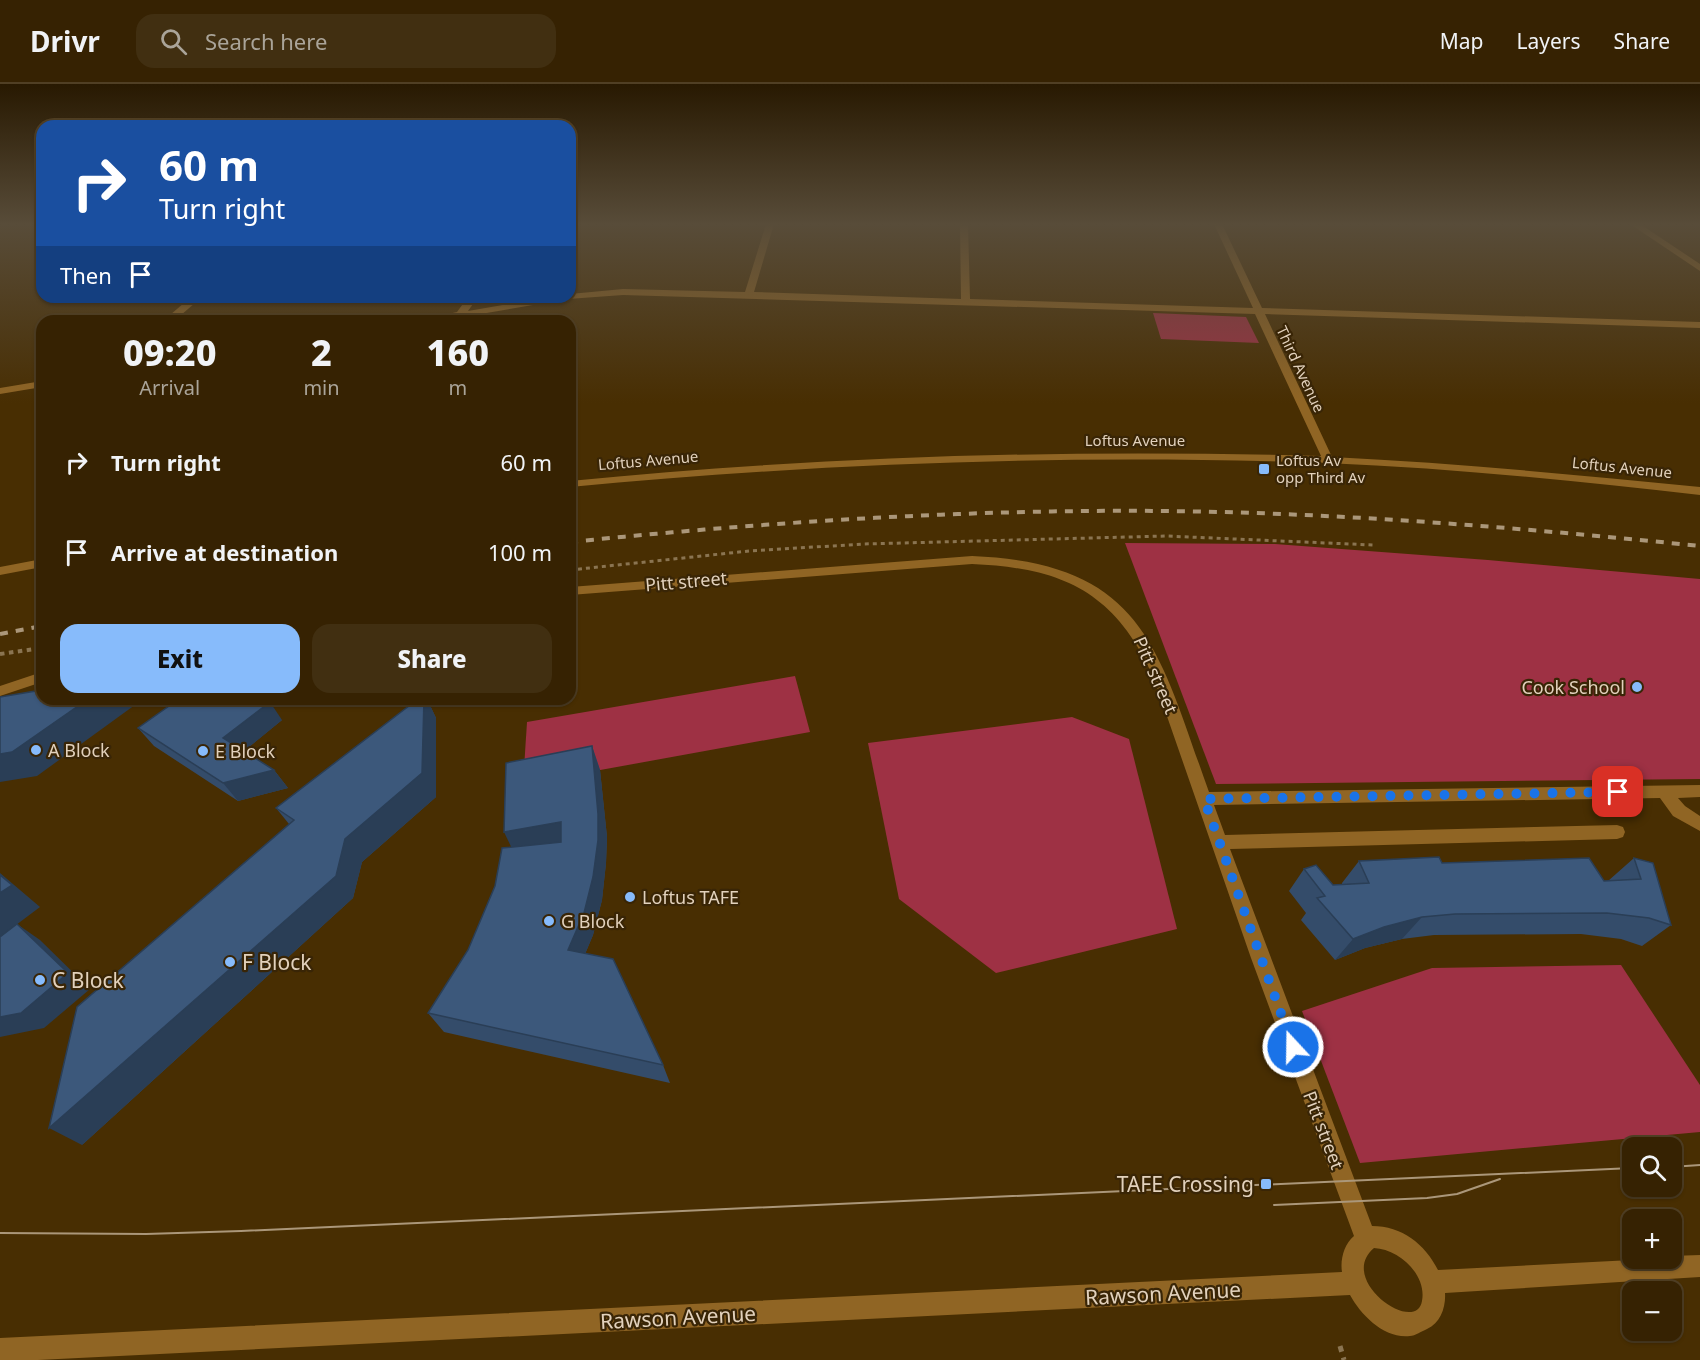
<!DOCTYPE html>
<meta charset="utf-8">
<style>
:root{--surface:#362202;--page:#412f11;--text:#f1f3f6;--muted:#aaa499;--line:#503f24;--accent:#87bbfb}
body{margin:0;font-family:"Noto Sans",sans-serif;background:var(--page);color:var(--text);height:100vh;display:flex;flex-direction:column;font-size:22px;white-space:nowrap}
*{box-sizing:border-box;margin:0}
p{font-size:20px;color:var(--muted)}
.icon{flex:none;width:33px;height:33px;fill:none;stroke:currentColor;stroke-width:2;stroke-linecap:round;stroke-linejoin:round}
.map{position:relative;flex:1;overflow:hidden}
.side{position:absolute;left:36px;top:231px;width:540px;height:390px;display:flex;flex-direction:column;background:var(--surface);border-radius:18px;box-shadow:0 2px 4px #0004,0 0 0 2px var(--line)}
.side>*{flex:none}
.hud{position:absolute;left:36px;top:36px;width:540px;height:183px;border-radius:18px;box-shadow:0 2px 4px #0004,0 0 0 2px var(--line);background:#1a4fa0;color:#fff;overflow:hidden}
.buttons{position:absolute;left:1622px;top:1053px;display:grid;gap:12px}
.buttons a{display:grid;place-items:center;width:60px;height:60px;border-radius:12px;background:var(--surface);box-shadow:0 2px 4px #0004,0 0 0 2px var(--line);font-size:30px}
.pin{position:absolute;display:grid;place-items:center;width:51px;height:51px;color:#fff;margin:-26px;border-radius:12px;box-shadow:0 3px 9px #0006}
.me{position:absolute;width:66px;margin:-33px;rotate:339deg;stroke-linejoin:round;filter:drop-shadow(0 0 4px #0008)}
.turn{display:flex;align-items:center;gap:21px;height:126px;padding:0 24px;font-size:27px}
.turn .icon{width:78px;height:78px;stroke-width:2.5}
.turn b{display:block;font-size:42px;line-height:51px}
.then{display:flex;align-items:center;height:57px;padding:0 24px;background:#0003;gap:12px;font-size:22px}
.eta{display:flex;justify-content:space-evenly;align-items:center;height:102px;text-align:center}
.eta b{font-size:36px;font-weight:800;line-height:42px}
.primary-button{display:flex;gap:12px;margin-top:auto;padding:12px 24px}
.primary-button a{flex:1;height:69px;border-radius:18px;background:var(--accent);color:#111;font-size:24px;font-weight:800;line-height:69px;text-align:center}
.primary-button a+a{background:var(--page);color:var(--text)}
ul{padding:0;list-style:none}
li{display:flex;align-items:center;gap:18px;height:90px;padding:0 24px}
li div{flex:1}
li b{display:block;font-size:22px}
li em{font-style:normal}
header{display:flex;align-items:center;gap:36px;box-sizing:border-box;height:84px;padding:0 30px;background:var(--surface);border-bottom:2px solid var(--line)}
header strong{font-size:28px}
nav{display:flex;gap:33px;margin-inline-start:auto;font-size:21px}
.search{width:420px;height:54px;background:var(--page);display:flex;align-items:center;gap:15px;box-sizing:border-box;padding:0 21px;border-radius:18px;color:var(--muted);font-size:22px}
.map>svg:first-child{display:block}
.green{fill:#9e3144}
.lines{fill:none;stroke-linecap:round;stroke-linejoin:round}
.path-far2{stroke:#8a7451;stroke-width:3;stroke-dasharray:4 4;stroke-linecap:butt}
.path-far1{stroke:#8a7451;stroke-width:4;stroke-dasharray:4.5 4.5;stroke-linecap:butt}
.path{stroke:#8a7451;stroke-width:5;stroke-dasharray:6 6;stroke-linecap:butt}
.minor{fill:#906524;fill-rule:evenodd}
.tram{stroke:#ab977a;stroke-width:2}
.rail{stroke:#ab977a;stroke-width:4;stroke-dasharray:8 8;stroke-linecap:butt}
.wall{fill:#344c6a}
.shaded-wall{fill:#2a3e56}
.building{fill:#3c587b;stroke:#2a3e56;stroke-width:1.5}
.route{stroke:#1a73e8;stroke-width:10;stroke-dasharray:0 18}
.poi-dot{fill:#87bbfb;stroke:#392506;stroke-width:2}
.labels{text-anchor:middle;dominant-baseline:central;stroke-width:4.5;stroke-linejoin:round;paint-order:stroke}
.far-street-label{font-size:15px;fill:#e2d1bc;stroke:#392506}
.far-poi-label{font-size:15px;fill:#e2d1bc;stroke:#392506;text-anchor:start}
.street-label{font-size:18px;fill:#e2d1bc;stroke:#392506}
.poi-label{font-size:18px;fill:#e2d1bc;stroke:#392506;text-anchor:start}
.near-poi-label{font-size:21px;fill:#e2d1bc;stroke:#392506;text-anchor:start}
.near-street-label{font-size:21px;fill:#e2d1bc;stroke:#392506}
</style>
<header>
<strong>Drivr</strong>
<div class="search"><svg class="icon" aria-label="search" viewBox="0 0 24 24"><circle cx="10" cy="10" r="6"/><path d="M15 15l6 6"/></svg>Search here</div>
<nav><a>Map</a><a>Layers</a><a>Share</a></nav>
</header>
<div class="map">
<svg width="1700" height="1276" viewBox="0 0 1700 1276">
<rect width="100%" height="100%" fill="#482e02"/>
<g class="green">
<polygon points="1153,229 1246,233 1259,259 1161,255"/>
<polygon points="1125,459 1275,460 1488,476 1700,495 1700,695 1216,700"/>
<polygon points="795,592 810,648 523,700 527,638"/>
<polygon points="1072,633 1129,655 1177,845 996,889 899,815 868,659"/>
<polygon points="1621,881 1700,1001 1700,1048 1360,1079 1302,927 1432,884"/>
</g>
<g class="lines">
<polyline class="path-far2" points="570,486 749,467 864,460 1166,452 1373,461"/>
<polyline class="path-far1" points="0,570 42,564"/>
<polyline class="path" points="1340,1262 1344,1276"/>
<g class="minor">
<path d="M 766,140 L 774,140 L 754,208 L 961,215 L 960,140 L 968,140 L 970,215 L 1253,224 L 1214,140 L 1222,140 L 1262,224 L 1700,238 L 1700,244 L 1265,230 L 1332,373 C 1455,379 1578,391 1700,403 L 1700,411 C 1576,397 1451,384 1326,379 C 1073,370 821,379 570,403 L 570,397 C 820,372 1070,365 1321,372 L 1255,230 L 623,211 L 568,215 L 463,233 L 460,237 L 454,237 L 453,235 L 416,237 L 457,228 L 468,213 L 478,213 L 468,227 L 550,213 L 570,213 L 570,210 L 623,205 L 745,208 Z"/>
<polygon points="1630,140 1640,140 1700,180 1700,187"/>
<polygon points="191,213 202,213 174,237 163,237"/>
<polygon points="42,297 42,303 0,310 0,304"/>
<path d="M 972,472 C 1146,479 1158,567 1209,708 L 1700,701 L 1700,713 L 1678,714 L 1685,722 L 1700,732 L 1700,747 L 1673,732 L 1660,714 L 1214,721 L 1225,751 L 1617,741 L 1623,743 L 1625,748 L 1623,753 L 1617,755 L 1230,765 L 1372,1142 C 1402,1142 1425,1160 1438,1186 L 1671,1174 L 1671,1172 L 1700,1171 L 1700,1193 L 1445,1209 C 1446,1222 1441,1239 1427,1245 C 1422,1247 1415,1252 1410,1252 C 1384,1255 1361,1231 1350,1211 L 38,1276 L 0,1276 L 0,1254 L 1342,1188 C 1340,1176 1344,1160 1354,1152 L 1251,874 L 1153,592 C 1114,507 1062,484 972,480 L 570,511 L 570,503 ZM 1374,1164 C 1398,1165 1427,1190 1422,1217 C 1416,1252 1336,1196 1374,1164 Z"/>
<polygon points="42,475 42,483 0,491 0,483"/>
<polygon points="42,588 42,598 0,612 0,602"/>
</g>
<g class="tram">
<polyline points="1671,1083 1700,1081"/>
<polyline points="1274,1121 1427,1114 1457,1110 1500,1095"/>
<polyline points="0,1149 146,1150 241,1147 1632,1084"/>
</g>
<g class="rail">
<path d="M 570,458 C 768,438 967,425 1166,427 C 1345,429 1523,444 1700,462"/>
<polyline points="0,550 42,542"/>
</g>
</g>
<g class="wall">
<polygon points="418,615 427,615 436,634 436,713 362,778 353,814 82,1061 289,740 276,724"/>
<polygon points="282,636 244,667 274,686 288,704 238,717 154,662 138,644"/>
<polygon points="592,662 600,686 607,753 606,779 602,816 593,851 585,870 663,981 670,999 444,948 428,929 468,866 511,763"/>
<polygon points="1634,774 1671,841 1642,862 1621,855 1581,850 1434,851 1402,855 1365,864 1335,876 1301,836 1306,829 1289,807 1304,785 1333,801 1342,801 1342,799 1359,777 1442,779 1604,797 1608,797"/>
</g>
<g class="shaded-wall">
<polygon points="88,615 136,615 139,618 37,692 0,698 0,670"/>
<polygon points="424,615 427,615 436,634 436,713 362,778 353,814 82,1061 49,1044 345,755"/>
<polygon points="270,618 282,636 238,672 223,654"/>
<polygon points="592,662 600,686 607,753 606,779 602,816 593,851 578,887 568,866"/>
<polygon points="274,686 288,704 238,717 223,699"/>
<polygon points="561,738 570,761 515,771 504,748"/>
<polygon points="0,789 40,823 0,853"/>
<polygon points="1422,833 1402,855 1365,864 1335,876 1353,855 1384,843"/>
<polygon points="17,840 40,856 90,905 44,944 0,953 0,933"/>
</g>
<g class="building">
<polygon points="42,606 42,615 88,615 12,668 0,670 0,613"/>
<polygon points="179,615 264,615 270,618 223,654 274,686 223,699 138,644"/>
<polygon points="418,615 424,615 422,689 345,755 336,792 49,1044 77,923 294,736 276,724"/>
<polygon points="592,662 598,730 598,756 593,793 584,829 568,866 613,875 663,981 428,929 468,866 495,802 502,764 561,758 561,738 504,748 506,679"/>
<polygon points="1439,773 1442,779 1589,774 1604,797 1641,795 1634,774 1653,779 1671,841 1649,834 1607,829 1455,830 1422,833 1384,843 1353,855 1317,814 1325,812 1304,785 1316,781 1333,801 1369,799 1359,777"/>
<polygon points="0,791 12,801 0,809"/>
<polygon points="17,840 68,889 21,929 0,933 0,853"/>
</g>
<linearGradient id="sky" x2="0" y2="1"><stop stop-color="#281901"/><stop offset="0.44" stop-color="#584c39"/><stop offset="1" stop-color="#584c39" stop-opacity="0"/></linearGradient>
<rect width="1700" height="319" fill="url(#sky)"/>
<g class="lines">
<polyline class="route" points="1293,963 1204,715 1618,708"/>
</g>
<g class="poi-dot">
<rect x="1258" y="379" width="12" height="12" rx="3"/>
<circle cx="1637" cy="603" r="6"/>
<circle cx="36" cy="666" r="6"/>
<circle cx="203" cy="667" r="6"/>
<circle cx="630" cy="813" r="6"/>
<circle cx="549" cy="837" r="6"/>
<circle cx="230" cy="878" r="6"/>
<circle cx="40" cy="896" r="6"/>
<rect x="1260" y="1094" width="12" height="12" rx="3"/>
</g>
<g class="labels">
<g class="far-street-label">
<text transform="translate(1301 285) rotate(65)">Third Avenue</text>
<text x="1135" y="356">Loftus Avenue</text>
<text transform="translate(648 376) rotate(-5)">Loftus Avenue</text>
<text transform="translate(1622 383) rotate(6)">Loftus Avenue</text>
</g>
<g class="far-poi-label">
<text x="1276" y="376">Loftus Av<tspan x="1276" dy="17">opp Third Av</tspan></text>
</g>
<g class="street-label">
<text transform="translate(686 497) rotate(-5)">Pitt street</text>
<text transform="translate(1156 591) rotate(66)">Pitt street</text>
<text transform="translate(1324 1046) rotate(69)">Pitt street</text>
</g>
<g class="poi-label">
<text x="1625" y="603" text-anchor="end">Cook School</text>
<text x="48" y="666">A Block</text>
<text x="215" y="667">E Block</text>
<text x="642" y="813">Loftus TAFE</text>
<text x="561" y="837">G Block</text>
</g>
<g class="near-poi-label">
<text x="242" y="878">F Block</text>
<text x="52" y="896">C Block</text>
<text x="1254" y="1100" text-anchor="end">TAFE Crossing</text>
</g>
<g class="near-street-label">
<text transform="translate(1163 1209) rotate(-3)">Rawson Avenue</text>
<text transform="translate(678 1233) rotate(-3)">Rawson Avenue</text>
</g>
</g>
</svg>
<div class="buttons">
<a><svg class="icon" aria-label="search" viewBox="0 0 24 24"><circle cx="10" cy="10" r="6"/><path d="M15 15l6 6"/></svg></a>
<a>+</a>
<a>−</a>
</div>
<div class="pin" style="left:1618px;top:708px;background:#d93025"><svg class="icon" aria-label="arrive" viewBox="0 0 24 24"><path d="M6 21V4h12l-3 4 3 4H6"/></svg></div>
<svg class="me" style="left:1293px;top:963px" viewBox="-20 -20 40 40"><circle r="17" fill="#1a73e8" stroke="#fff" stroke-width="3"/><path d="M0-11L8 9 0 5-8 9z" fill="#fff"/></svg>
<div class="hud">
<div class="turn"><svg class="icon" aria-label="right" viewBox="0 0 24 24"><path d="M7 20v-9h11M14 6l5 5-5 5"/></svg><div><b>60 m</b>Turn right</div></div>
<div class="then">Then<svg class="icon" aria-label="arrive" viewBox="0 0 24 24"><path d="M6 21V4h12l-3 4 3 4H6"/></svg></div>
</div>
<section class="side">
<div class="eta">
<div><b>09:20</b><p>Arrival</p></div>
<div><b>2</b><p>min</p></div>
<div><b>160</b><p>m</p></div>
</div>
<ul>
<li><svg class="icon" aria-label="right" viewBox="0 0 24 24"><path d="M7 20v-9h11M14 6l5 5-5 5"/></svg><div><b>Turn right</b></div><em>60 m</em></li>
<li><svg class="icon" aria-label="arrive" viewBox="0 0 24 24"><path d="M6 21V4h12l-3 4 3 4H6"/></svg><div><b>Arrive at destination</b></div><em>100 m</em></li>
</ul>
<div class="primary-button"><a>Exit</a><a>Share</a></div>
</section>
</div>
